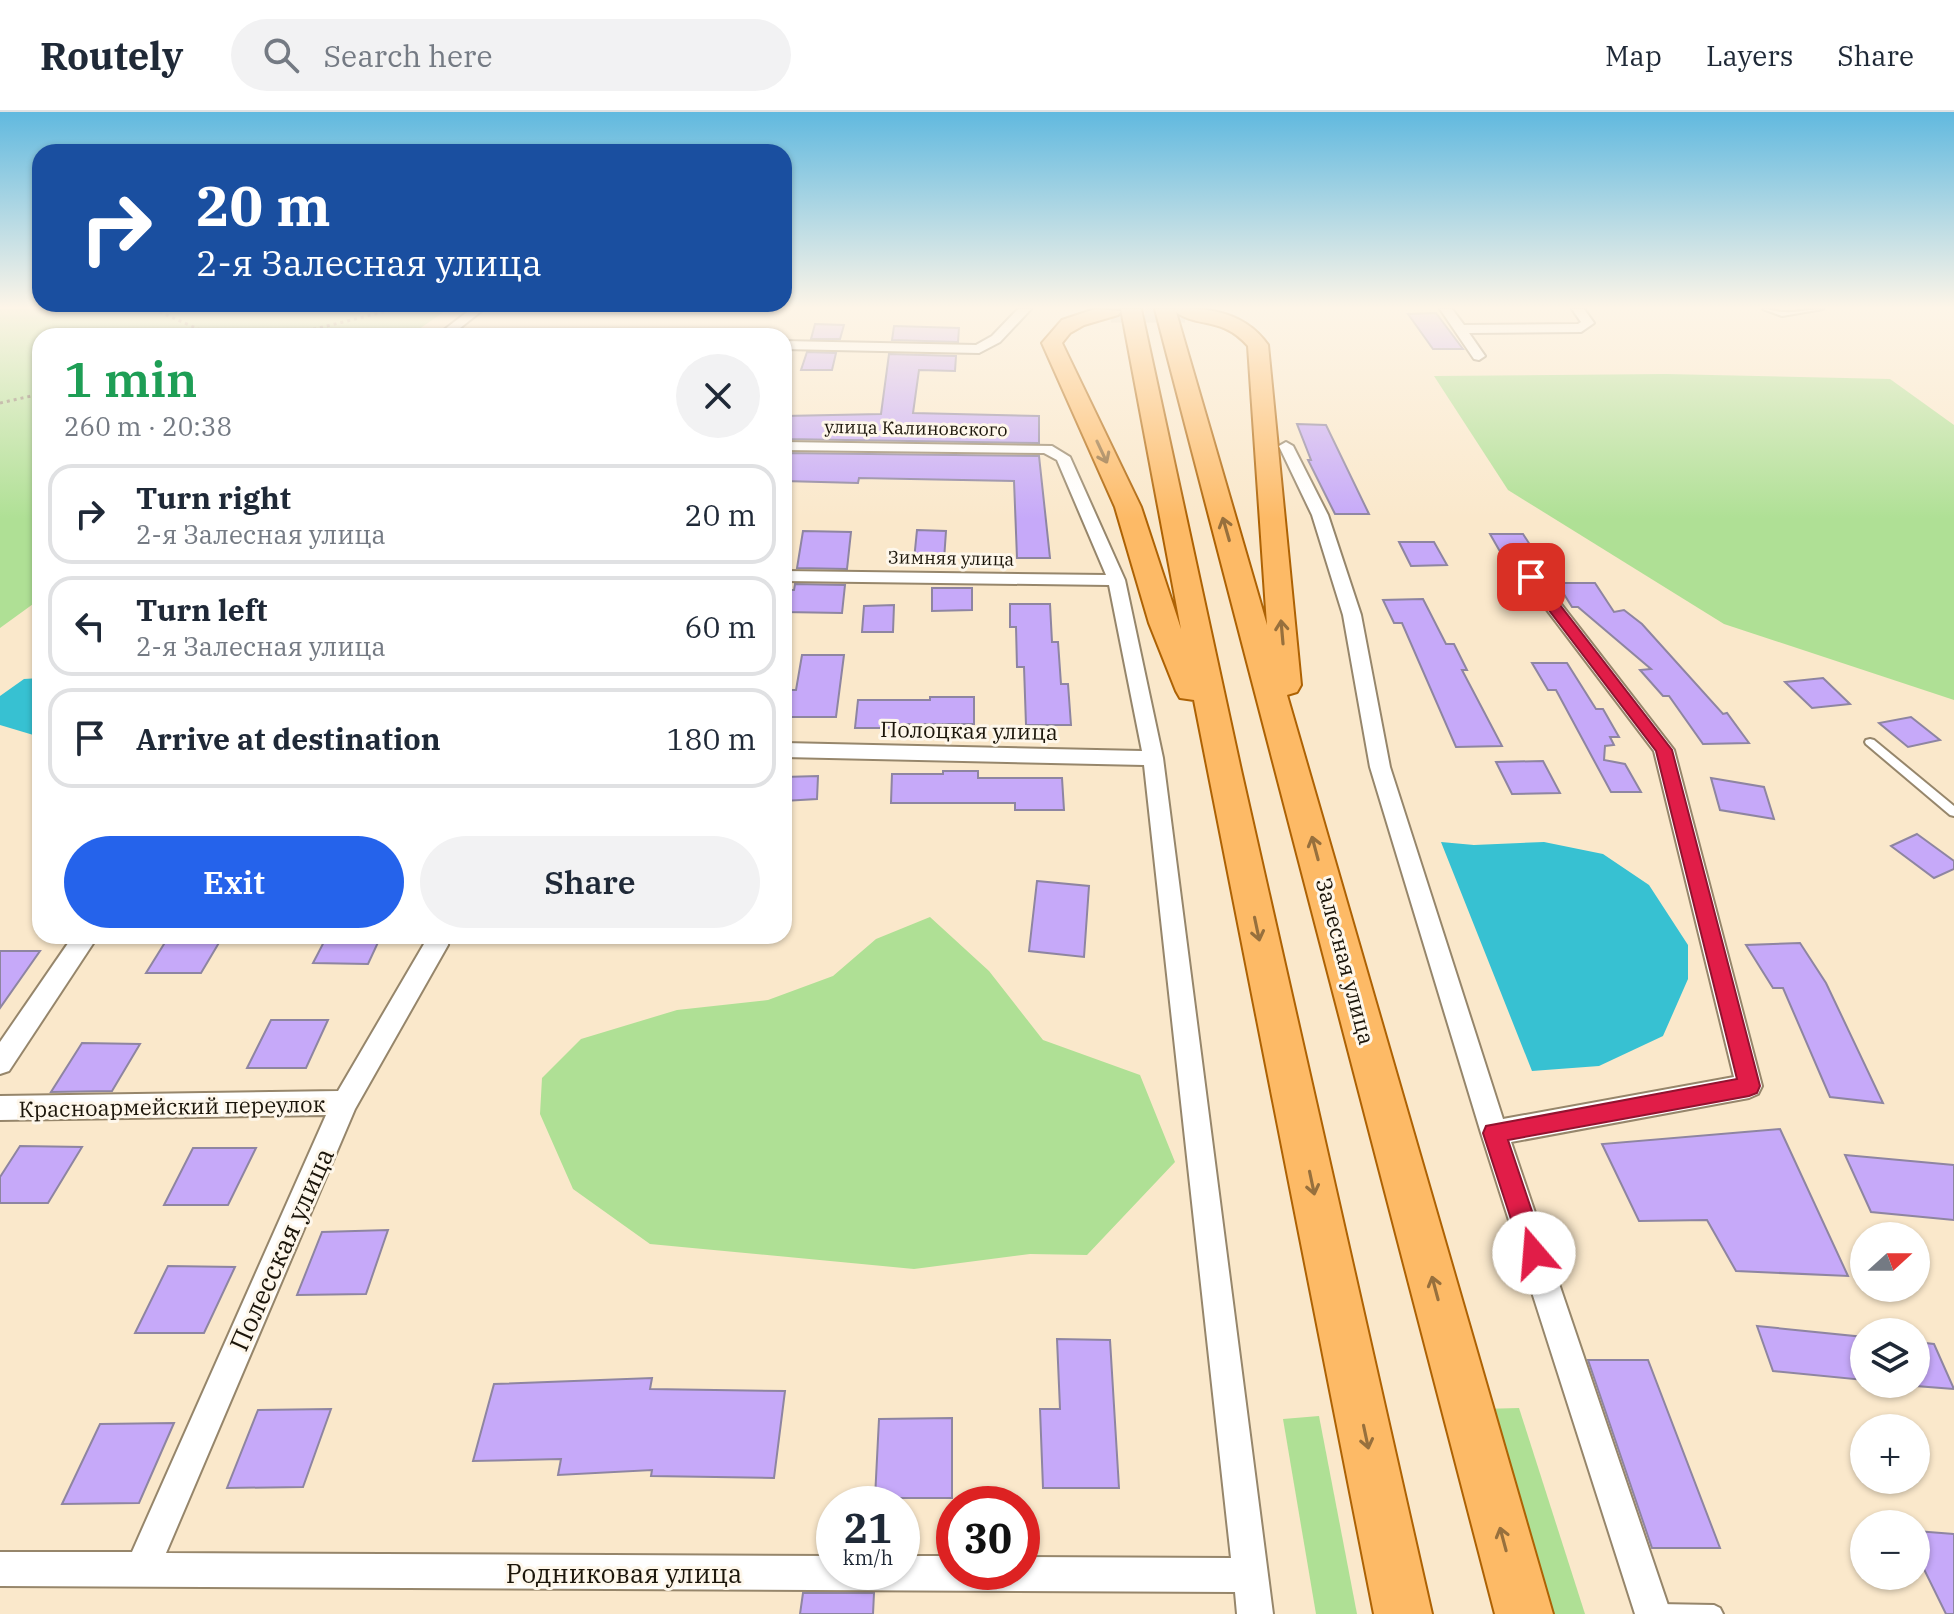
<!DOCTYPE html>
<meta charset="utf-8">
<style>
:root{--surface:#fff;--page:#f2f2f3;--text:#1f2937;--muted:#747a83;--line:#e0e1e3;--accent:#2563eb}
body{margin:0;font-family:"IBM Plex Serif",serif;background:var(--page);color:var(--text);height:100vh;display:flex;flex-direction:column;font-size:30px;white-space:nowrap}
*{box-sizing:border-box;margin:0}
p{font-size:26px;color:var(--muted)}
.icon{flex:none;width:44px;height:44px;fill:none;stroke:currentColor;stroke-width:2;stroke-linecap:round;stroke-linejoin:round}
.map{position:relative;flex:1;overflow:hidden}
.panel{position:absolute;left:32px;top:216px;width:760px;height:616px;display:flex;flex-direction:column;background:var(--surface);border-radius:24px;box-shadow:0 2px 6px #0004}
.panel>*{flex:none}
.hud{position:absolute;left:32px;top:32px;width:760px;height:168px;border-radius:24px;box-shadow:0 2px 6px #0004;background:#1a4fa0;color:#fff;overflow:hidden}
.needle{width:52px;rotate:69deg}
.fabs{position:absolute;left:1850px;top:1110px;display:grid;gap:16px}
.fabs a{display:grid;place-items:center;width:80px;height:80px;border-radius:50%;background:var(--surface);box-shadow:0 2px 6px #0004;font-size:40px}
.speed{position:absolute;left:816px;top:1374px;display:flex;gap:16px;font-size:40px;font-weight:700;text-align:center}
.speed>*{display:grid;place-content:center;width:104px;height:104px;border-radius:50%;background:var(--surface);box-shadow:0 2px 6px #0004;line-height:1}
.speed small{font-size:20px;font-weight:400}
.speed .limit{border:12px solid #d22;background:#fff;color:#111}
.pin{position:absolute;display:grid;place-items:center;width:68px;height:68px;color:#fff;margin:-34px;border-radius:16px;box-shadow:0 4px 12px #0006}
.me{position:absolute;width:88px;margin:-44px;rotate:342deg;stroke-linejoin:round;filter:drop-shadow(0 0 6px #0008)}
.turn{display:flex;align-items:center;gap:28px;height:168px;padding:0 32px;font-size:36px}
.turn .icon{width:104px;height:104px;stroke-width:2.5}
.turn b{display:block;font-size:56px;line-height:68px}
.round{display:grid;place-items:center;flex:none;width:84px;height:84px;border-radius:42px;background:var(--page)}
.overview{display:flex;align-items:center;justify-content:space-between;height:136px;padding:0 32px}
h1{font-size:48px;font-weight:600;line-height:60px;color:#1e9e55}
.action{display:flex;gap:16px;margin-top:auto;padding:16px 32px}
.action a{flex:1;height:92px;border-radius:48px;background:var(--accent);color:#fff;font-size:32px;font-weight:600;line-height:92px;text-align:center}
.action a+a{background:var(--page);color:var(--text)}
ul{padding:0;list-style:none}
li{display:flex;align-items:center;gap:24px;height:100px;margin:0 16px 12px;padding:0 16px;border:4px solid var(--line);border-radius:24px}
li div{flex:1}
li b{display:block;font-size:30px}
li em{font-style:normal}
header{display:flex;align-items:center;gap:48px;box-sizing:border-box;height:112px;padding:0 40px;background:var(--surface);border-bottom:2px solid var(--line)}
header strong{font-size:38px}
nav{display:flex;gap:44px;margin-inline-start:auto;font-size:28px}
.search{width:560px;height:72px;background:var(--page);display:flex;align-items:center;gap:20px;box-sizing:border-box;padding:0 28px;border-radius:44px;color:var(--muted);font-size:30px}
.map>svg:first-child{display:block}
.green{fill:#afe095}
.water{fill:#37c1d2}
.building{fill:#c6a9f9;stroke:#8e85a1;stroke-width:2}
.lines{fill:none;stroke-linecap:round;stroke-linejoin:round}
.primary-tunnel{stroke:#d9c8ae;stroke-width:23;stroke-dasharray:23 11;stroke-linecap:butt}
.service-casing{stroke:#96866b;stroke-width:4}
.minor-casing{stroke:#96866b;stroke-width:4}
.primary-casing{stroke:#ad6204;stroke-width:4}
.path{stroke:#857966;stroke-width:3;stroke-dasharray:3 4;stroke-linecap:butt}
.service{fill:#fff;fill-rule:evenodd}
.minor{fill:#fff;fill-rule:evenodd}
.primary{fill:#fdba66;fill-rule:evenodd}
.oneway{stroke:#97703d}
.route{fill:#e11d48;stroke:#92132f;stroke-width:2}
.labels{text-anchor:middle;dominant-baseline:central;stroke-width:6;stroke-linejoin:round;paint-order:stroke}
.far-street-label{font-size:18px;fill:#1b150a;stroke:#fef7eb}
.street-label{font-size:22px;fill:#1b150a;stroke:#fef7eb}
.near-street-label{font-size:26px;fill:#1b150a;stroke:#fef7eb}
</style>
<header>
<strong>Routely</strong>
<div class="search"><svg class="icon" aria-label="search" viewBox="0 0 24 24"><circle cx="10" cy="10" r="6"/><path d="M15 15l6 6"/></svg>Search here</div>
<nav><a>Map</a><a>Layers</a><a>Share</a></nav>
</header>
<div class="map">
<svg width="1954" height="1502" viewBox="0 0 1954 1502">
<rect width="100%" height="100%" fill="#fae8cb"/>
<g class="green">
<polygon points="0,197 448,197 409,224 40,224 40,487 0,516"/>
<polygon points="1666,262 1890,267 1954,313 1954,588 1724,512 1508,378 1434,264"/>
<polygon points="930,805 989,859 1043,928 1140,963 1175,1050 1087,1143 1030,1142 914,1157 650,1132 573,1077 540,1002 542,966 581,927 677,898 768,888 833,864 876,827"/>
<polygon points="1519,1296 1585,1502 1546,1502 1481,1297"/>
<polygon points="1319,1304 1357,1502 1316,1502 1283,1307"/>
</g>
<g class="water">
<polygon points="40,566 40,625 0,613 0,584 24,567"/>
<polygon points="1441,730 1474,733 1544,730 1603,742 1649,773 1688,833 1688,867 1663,924 1599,954 1532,959"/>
</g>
<g class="building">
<polygon points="1436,201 1463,237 1433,237 1408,202"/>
<polygon points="815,212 844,213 840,227 811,227"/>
<polygon points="894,214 959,216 958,230 892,228"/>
<polygon points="807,240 836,241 832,258 801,258"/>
<polygon points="889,242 956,244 955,259 919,258 913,301 1039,304 1039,331 784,327 784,304 881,302"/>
<polygon points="1297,312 1326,313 1369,402 1335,402 1308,348 1311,348"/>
<polygon points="784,341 1039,344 1050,446 1017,446 1014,369 859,366 858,371 784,369"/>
<polygon points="917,418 946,419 944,448 914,448"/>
<polygon points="803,419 851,420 847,457 797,456"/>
<polygon points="1490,422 1523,422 1536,442 1502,443"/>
<polygon points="1399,430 1434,430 1447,453 1411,454"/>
<polygon points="1557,471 1595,471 1614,500 1624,498 1642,512 1723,602 1727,601 1749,631 1703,632 1669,584 1663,584 1640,558 1651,557 1578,495 1572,495"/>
<polygon points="795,472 845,473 842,501 784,500 784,478 794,478"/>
<polygon points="932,476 972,476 972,498 932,499"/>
<polygon points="1423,487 1446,532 1454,532 1467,558 1462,558 1502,634 1456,635 1402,511 1394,511 1383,488"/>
<polygon points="1010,492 1050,492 1052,530 1058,530 1061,572 1068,572 1071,613 1026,613 1024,555 1017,555 1016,515 1010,515"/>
<polygon points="894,493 893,520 862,520 864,494"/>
<polygon points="802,543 844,543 836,605 784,605 784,578 796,578"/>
<polygon points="1532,551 1567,551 1596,597 1603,597 1619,625 1610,625 1614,633 1605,634 1604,648 1625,652 1641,680 1611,680 1556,578 1548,578"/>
<polygon points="1823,566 1850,592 1812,596 1785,570"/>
<polygon points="930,585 974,585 974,612 900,612 900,616 855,616 858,588 930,588"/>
<polygon points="1911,605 1940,628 1908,635 1879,611"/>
<polygon points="1543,649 1560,681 1512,682 1496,650"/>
<polygon points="943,659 978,659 978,666 1062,666 1064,698 1015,698 1015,691 891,691 892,662 943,662"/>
<polygon points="818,664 817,687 784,689 784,665"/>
<polygon points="1711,666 1764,675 1774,707 1720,698"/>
<polygon points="1917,722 1954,749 1954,757 1934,766 1891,734"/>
<polygon points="1037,769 1089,774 1084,845 1029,839"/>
<polygon points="169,824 223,824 201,861 146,861"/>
<polygon points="327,824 381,824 368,852 313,851"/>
<polygon points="1800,831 1826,871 1883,991 1830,985 1783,876 1773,876 1746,833"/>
<polygon points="0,839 40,839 0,896"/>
<polygon points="271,908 328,908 306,956 247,956"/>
<polygon points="82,931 140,932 112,979 51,980"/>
<polygon points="1780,1017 1848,1164 1736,1159 1707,1108 1639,1109 1602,1032"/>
<polygon points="20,1034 82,1035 48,1091 0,1091 0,1065"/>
<polygon points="193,1036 256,1036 228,1093 164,1093"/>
<polygon points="1845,1043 1954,1053 1954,1108 1871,1100"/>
<polygon points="388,1118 366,1182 297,1183 322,1120"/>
<polygon points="168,1154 235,1155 204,1221 135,1221"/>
<polygon points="1757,1214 1864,1225 1864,1268 1773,1259"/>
<polygon points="1057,1227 1110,1228 1119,1376 1043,1376 1040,1297 1060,1297"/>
<polygon points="1916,1230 1934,1232 1954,1277 1916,1274"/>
<polygon points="1588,1248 1648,1248 1720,1436 1652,1436"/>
<polygon points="652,1266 650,1277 785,1279 774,1366 651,1364 652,1358 558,1363 561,1347 473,1349 494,1272"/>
<polygon points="331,1297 303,1375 227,1376 258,1298"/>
<polygon points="952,1306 952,1386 875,1386 879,1307"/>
<polygon points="174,1311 139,1391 62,1392 100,1312"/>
<polygon points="1916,1419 1954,1422 1954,1502 1946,1502 1916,1441"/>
<polygon points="803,1481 874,1481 873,1502 800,1502"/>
</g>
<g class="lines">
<polyline class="primary-tunnel" points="1111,199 1185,199"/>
<g class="service-casing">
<g id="service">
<path d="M 1763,197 C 1770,197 1776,200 1783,200 C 1796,201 1810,197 1823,197 L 1782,204 Z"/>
<polygon points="1870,627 1874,628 1954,694 1954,704 1950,703 1866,632 1865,630 1866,628"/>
<polygon points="1658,1492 1714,1493 1720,1496 1723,1502 1650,1502 1652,1495"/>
</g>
</g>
<g class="minor-casing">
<g id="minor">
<polygon points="471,197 484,197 450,224 436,224"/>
<polygon points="1018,197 1031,197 1000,230 979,241 784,237 784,229 976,233 992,224"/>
<polygon points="1440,197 1452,197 1464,213 1578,212 1581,210 1572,197 1584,197 1594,211 1581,220 1469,221 1485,244 1479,248 1474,247"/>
<polygon points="784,330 1052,334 1070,345 1125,468 1163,646 1273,1502 1237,1502 1235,1480 0,1474 0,1440 132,1440 326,1003 0,1008 0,984 338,979 424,832 425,824 449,824 448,833 355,997 166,1441 834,1444 834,1460 902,1460 902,1444 954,1444 954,1460 1022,1460 1022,1445 1231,1446 1144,653 784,645 784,631 1142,639 1109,473 784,469 784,459 1106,463 1057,348 1044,341 784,338"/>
<polygon points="1286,330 1293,334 1328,403 1361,503 1390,655 1503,1007 1734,965 1654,639 1525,469 1523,465 1525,461 1537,461 1674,638 1762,974 1758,982 1749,986 1511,1030 1671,1502 1635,1502 1481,1021 1370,655 1343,503 1312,403 1279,334"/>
<polygon points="73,824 98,824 9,959 0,962 0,930"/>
</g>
</g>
<g class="primary-casing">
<g id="primary">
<polygon points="1095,197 1121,199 1118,203 1084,213 1070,221 1062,231 1141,395 1181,517 1121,197 1141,197 1241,658 1432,1502 1374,1502 1194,588 1180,586 1176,579 1149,511 1115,395 1042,231 1062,208"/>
<path d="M 1155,197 C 1195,195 1241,194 1268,233 L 1301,573 L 1297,580 L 1287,583 L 1553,1502 L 1495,1502 ZM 1176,200 C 1197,216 1222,204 1248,234 L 1267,513 Z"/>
</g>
</g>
<g class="path">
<polyline points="153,197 214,224"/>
<polyline points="286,224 396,197"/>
<polyline points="0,291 40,282"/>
</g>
<use href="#service" class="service"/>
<use href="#minor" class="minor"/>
<use href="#primary" class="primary"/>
</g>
<defs><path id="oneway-shaft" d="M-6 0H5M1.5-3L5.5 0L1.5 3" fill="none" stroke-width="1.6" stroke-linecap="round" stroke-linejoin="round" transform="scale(2)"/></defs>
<g class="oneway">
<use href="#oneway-shaft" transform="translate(1102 340) rotate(65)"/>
<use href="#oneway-shaft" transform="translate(1226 417) rotate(-106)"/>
<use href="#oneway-shaft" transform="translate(1282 520) rotate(-95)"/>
<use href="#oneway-shaft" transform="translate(1315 736) rotate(-105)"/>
<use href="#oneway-shaft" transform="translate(1257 817) rotate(78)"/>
<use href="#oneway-shaft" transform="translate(1312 1071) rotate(78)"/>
<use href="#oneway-shaft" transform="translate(1435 1176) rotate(-105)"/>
<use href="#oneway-shaft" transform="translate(1366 1325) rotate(78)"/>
<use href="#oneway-shaft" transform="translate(1503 1427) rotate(-105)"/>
</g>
<linearGradient id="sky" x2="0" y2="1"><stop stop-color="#61b9df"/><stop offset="0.48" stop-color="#fdf5e8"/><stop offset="1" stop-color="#fdf5e8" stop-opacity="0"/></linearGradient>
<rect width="1954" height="407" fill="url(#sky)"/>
<polygon class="route" points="1531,461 1536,462 1672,638 1760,974 1757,981 1749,984 1508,1028 1546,1141 1542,1149 1534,1153 1525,1149 1522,1141 1483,1021 1486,1014 1737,967 1656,639 1526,468 1524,465"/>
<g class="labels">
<g class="far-street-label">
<text transform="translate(916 316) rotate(1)">улица Калиновского</text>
<text transform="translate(951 446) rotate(1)">Зимняя улица</text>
</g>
<g class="street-label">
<text transform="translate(969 618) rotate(1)">Полоцкая улица</text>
<text transform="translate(1346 849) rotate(75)">Залесная улица</text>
<text transform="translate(172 994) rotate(-1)">Красноармейский переулок</text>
</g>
<g class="near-street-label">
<text transform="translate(281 1137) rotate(-66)">Полесская улица</text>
<text x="624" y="1461">Родниковая улица</text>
</g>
</g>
</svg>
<div class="fabs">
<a><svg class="needle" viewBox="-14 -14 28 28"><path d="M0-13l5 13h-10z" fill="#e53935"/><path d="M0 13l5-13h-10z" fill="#747a83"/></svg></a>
<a><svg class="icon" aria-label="layers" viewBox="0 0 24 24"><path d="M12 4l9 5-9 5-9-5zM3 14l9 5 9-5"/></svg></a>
<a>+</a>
<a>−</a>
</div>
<div class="speed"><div>21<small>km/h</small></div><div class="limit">30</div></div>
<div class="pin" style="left:1531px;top:465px;background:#d93025"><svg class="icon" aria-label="arrive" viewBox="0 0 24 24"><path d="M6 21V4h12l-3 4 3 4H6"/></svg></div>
<svg class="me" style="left:1534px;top:1141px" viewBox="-20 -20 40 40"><circle r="19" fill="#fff"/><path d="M0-13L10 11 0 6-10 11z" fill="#e11d48"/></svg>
<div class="hud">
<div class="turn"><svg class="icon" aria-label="right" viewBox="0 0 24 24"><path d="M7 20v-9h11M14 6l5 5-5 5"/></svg><div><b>20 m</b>2-я Залесная улица</div></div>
</div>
<section class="panel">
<div class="overview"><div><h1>1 min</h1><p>260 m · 20:38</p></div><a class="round"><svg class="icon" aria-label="close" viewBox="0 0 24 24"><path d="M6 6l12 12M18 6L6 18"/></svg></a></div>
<ul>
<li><svg class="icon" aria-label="right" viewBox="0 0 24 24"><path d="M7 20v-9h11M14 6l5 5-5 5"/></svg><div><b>Turn right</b><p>2-я Залесная улица</p></div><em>20 m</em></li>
<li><svg class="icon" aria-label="left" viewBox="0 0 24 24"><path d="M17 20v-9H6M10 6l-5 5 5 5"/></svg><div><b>Turn left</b><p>2-я Залесная улица</p></div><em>60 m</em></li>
<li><svg class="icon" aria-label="arrive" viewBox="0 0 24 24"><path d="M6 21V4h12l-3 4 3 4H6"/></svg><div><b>Arrive at destination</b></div><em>180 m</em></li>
</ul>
<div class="action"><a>Exit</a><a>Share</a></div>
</section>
</div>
